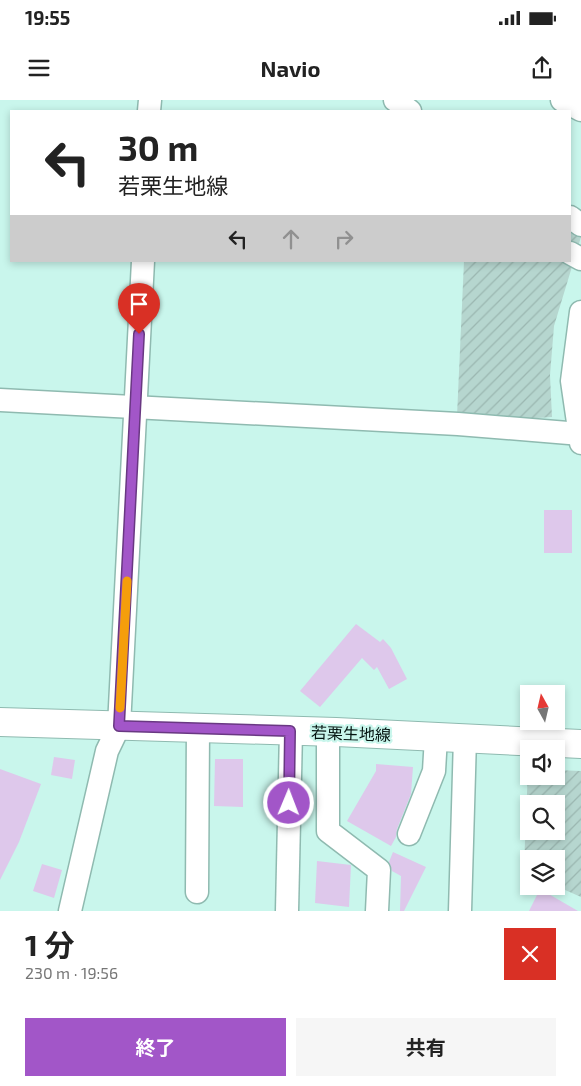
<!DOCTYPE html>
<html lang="ja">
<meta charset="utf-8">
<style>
:root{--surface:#fff;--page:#f6f6f6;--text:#222;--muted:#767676;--accent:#a256c8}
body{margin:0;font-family:"Exo 2","Noto Sans JP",sans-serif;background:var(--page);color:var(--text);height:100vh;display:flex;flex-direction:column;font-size:19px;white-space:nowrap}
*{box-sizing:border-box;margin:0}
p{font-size:16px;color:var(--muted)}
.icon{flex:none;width:28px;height:28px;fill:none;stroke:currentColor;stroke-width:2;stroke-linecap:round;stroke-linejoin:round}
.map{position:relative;height:811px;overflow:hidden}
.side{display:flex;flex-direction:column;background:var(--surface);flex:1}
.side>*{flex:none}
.banner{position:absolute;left:10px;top:10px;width:561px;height:152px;border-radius:0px;box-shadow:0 2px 8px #0003;background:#fff;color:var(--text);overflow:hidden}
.needle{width:32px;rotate:352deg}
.buttons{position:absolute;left:520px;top:585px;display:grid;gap:10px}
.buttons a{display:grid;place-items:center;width:45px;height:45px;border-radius:0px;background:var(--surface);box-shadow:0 2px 8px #0003;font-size:25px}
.pin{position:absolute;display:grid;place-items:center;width:42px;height:42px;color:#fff;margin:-51px -21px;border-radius:50% 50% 50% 0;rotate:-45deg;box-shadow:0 0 5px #0007}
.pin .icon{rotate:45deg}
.me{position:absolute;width:55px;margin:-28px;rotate:1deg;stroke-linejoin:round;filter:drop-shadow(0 0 4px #0008)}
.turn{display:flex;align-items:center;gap:18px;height:105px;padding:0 25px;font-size:22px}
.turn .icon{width:65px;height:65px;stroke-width:2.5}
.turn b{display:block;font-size:35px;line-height:42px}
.lanes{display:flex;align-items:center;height:48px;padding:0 25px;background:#0003;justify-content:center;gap:25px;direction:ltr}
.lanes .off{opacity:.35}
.round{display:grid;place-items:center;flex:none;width:52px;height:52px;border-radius:0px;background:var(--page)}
.head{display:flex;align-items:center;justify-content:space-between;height:85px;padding:0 25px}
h1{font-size:30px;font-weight:700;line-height:38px}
.cta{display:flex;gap:10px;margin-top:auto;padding:10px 25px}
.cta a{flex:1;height:58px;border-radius:0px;background:var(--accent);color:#fff;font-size:20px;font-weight:700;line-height:58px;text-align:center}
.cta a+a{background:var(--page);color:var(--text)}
.status{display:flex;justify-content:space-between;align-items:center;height:35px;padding:0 25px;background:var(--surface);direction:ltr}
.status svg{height:14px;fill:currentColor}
header{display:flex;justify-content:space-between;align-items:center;height:65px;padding:0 25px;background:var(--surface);font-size:22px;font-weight:700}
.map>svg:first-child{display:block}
.garden{fill:url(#garden-furrows);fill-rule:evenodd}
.building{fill:#dec8eb}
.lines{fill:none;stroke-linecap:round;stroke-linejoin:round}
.minor-casing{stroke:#8fbab0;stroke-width:25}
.major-casing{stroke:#8fbab0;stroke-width:30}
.minor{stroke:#fff;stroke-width:22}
.major{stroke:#fff;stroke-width:28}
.route-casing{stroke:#693882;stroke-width:12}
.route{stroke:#a256c8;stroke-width:9}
.slow{stroke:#f59e0b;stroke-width:9}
.labels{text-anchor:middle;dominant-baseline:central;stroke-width:4.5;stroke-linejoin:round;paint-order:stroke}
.street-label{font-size:16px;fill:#041310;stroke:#c9f6ec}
</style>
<div class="status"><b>19:55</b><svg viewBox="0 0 49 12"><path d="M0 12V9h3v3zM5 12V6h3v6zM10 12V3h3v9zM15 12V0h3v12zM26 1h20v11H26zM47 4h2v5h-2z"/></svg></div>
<header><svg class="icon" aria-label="menu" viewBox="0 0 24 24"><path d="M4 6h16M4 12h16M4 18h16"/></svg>Navio<svg class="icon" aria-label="share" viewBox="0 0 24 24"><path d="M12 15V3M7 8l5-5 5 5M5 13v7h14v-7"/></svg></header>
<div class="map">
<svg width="581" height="811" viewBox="0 0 581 811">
<defs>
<pattern id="garden-furrows" width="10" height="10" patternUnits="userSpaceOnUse" patternTransform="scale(1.25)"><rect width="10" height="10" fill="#b6d6cf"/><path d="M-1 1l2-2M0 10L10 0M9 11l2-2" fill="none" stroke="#9bb7b1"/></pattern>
</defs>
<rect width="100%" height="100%" fill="#c9f6ec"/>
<g class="garden">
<polygon points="570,127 581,134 581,137 554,226 550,275 552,317 510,320 457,316 464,161 570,161"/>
<path d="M 528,669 L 529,676 L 556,676 L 556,670 L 581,671 L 581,797 L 556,786 L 556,759 L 529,759 L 529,786 L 523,790 ZM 529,704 L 556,704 L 556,731 L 529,731 Z"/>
</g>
<g class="building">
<rect x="544" y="410" width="28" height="43"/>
<polygon points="356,524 380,542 383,539 391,548 407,579 389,589 377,567 374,570 362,558 320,607 300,591"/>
<polygon points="54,657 75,660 72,679 51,675"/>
<polygon points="215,659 243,659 243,707 214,706"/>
<polygon points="376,664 413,667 411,694 397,729 396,737 391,746 347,721 376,671"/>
<polygon points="0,669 41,684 19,742 0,780"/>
<polygon points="393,752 426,767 404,811 400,811 401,776 392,771 389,762"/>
<polygon points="317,761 351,765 349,807 315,803"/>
<polygon points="42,764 62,770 54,798 33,791"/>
<polygon points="540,789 578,811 529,811"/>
</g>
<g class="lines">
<g class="minor-casing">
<g id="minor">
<polyline points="395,0 410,11"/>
<polyline points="562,0 581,10"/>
<polyline points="149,11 150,0"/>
<polyline points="570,117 581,125"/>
<polyline points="570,153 581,159"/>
<polyline points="581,212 572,281 581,343"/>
<polyline points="0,300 458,324 581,334"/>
<polyline points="328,632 328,731 379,770 377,811"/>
<polyline points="409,734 434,671 436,637"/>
<polyline points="197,792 198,628"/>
<polyline points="70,811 107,651 119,626 143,161"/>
<polyline points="287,811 291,631"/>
<polyline points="460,811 465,638"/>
</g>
</g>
<g class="major-casing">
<polyline id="major" points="0,622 336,632 581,644"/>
</g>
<use href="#minor" class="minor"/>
<use href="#major" class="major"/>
</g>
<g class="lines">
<g class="route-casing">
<polyline id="route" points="139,234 119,626 290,631 289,703"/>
</g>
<use href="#route" class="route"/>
<polyline class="slow" points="120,608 127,481"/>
</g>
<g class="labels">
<g class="street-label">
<text transform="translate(351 633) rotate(2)">若栗生地線</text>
</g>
</g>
</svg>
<div class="buttons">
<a><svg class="needle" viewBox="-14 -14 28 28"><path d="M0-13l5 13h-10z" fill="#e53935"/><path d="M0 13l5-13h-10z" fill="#767676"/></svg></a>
<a><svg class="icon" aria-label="sound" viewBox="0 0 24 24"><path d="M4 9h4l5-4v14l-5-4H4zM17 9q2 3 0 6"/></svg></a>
<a><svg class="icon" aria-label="search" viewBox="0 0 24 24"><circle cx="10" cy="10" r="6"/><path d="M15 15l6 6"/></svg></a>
<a><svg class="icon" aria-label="layers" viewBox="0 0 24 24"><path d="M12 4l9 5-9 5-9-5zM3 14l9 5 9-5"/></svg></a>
</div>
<div class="pin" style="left:139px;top:234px;background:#d93025"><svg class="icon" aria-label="arrive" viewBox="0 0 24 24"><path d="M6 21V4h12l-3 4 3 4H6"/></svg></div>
<svg class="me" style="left:289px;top:703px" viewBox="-20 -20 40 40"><circle r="17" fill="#a256c8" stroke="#fff" stroke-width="3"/><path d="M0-11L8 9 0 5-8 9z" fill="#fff"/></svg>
<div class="banner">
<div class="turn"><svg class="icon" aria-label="left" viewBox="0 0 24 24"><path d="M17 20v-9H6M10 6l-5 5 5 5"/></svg><div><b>30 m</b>若栗生地線</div></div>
<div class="lanes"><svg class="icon" aria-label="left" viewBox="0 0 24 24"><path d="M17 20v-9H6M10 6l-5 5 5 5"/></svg><svg class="icon off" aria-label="ahead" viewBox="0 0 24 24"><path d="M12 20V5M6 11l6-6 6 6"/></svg><svg class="icon off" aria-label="right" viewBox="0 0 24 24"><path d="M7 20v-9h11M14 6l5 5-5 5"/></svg></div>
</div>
</div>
<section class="side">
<div class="head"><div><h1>1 分</h1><p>230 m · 19:56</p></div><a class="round" style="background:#d93025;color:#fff"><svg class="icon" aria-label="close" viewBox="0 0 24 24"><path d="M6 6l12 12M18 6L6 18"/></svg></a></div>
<div class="cta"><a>終了</a><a>共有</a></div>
</section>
